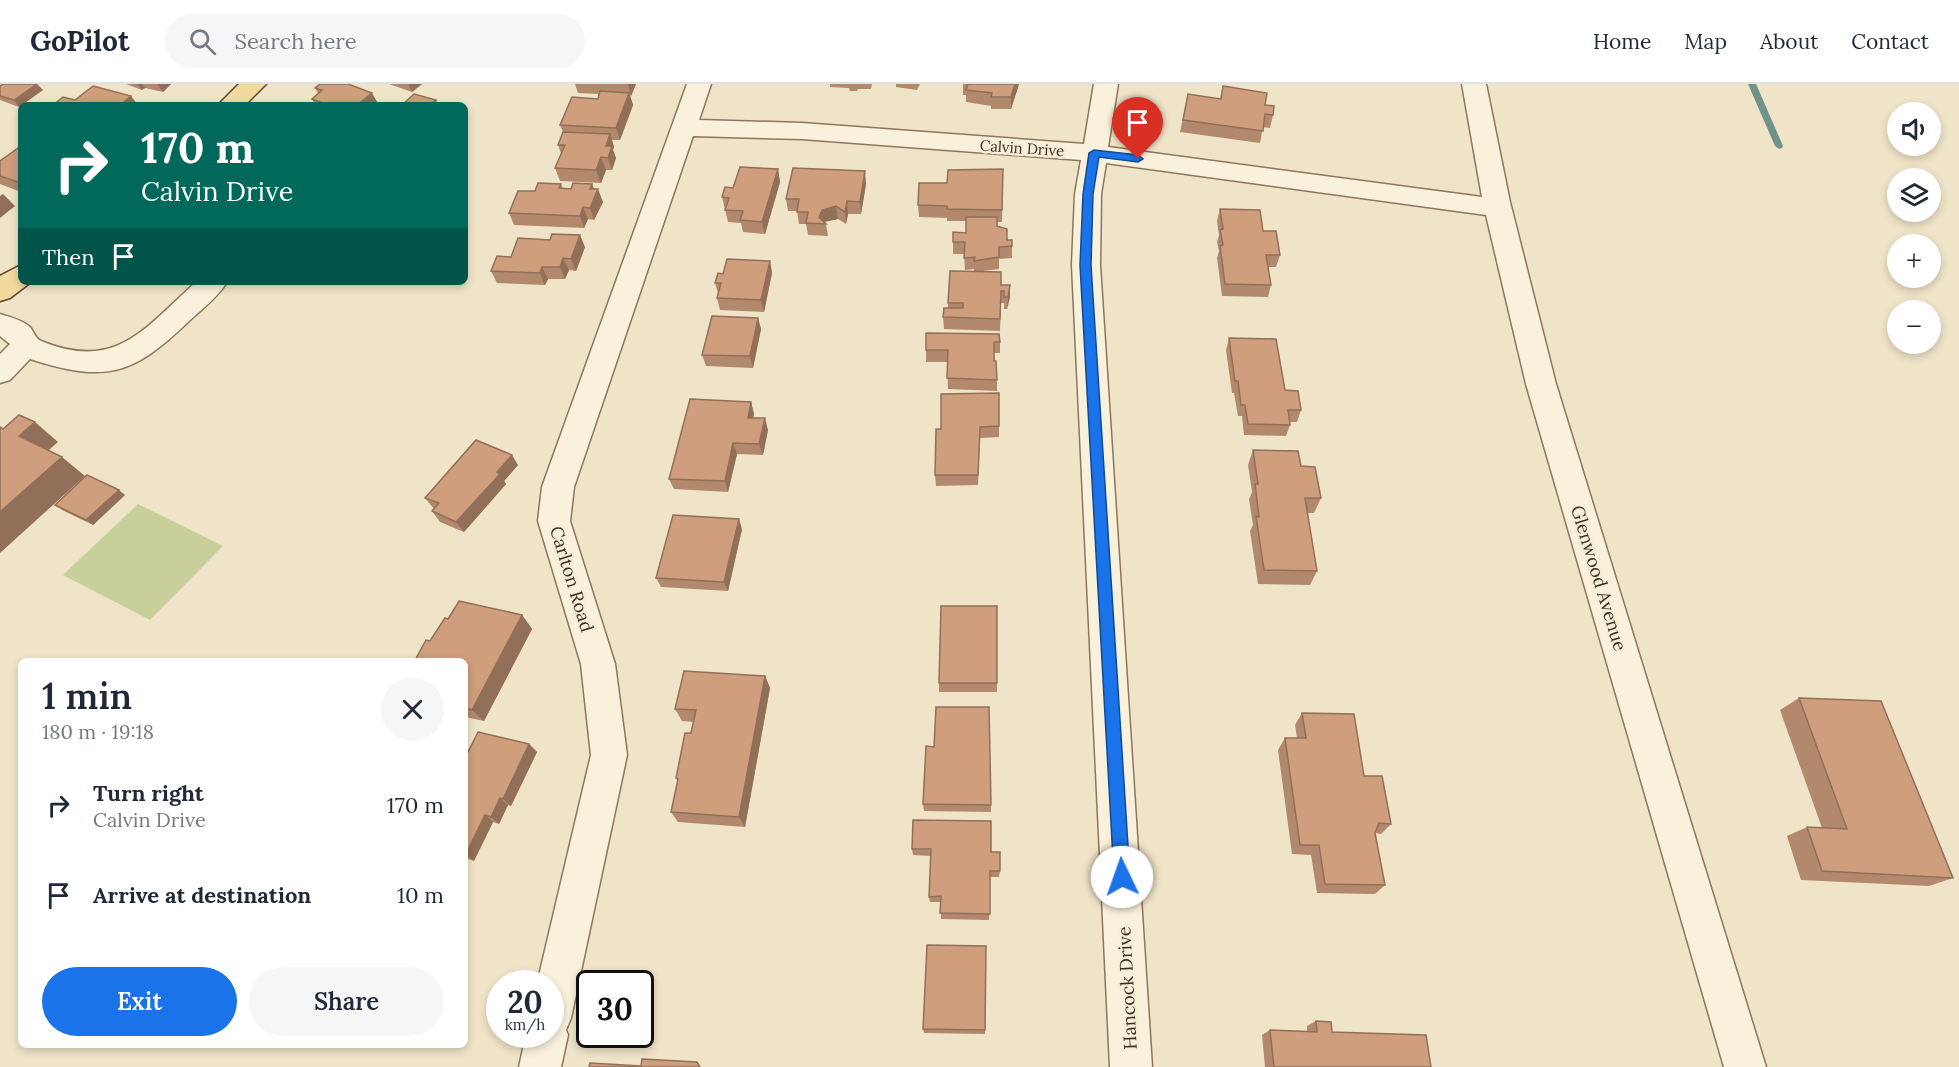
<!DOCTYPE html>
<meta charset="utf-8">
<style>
:root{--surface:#fff;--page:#f6f6f7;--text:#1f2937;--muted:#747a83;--line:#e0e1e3;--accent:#1a73e8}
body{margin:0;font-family:Lora,serif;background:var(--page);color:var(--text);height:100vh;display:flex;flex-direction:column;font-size:22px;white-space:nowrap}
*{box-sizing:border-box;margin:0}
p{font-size:20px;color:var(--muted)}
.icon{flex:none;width:33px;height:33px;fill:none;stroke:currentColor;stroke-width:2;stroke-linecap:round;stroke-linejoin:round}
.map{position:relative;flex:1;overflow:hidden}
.sheet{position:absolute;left:18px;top:574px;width:450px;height:390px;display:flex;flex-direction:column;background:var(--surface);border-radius:9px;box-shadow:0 3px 9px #0003}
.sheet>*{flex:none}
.top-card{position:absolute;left:18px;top:18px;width:450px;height:183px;border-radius:9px;box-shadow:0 3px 9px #0003;background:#00695c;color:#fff;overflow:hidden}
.tools{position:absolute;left:1887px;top:18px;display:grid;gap:12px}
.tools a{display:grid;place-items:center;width:54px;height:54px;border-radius:50%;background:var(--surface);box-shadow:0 3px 9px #0003;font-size:30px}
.speed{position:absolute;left:486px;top:886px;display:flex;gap:12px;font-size:30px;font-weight:700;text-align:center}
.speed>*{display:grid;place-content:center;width:78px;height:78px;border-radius:50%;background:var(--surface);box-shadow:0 3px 9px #0003;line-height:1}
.speed small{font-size:15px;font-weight:400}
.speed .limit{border:3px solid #111;border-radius:9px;background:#fff;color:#111}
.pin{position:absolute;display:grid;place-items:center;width:51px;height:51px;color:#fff;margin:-62px -26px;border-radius:50% 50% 50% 0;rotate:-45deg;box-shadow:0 0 6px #0007}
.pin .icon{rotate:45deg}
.me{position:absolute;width:66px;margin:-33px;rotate:357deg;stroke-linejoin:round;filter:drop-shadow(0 0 4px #0008)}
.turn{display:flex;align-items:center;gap:21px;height:126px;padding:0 24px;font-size:27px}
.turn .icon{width:78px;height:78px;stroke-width:2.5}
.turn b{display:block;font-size:42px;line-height:51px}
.then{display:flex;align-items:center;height:57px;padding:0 24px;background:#0003;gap:12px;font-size:22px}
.round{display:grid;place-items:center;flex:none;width:63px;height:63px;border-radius:32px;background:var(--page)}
.summary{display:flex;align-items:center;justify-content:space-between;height:102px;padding:0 24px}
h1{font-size:36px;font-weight:600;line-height:45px}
.cta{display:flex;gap:12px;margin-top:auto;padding:12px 24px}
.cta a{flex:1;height:69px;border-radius:36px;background:var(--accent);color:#fff;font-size:24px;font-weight:600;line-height:69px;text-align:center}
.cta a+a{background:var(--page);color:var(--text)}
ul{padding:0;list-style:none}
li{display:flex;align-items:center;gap:18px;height:90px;padding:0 24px}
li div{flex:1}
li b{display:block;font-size:22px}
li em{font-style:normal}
header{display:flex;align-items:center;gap:36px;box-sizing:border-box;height:84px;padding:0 30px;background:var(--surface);border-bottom:2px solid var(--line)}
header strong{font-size:28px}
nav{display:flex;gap:33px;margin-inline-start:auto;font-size:21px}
.search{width:420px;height:54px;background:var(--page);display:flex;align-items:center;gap:15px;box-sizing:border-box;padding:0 21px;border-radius:33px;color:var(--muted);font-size:22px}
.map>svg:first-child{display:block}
.green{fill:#c9cf9b}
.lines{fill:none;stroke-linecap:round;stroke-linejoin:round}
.stream{fill:#6f938a;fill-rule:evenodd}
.minor-casing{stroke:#8d765c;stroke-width:3}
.major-casing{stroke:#5b4430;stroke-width:3}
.minor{fill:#faf1dc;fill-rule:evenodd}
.major{fill:#f3d9a0;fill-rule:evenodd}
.wall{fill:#b2896c}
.shaded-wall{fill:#916f58}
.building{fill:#cf9f7d;stroke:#916f58;stroke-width:1.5}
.route{fill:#1a73e8;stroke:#114b97;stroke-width:1.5}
.labels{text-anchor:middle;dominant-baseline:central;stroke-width:5;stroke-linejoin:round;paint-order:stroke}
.far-street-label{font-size:15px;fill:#3d2e20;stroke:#f7eed8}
.street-label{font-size:18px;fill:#3d2e20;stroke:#f7eed8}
</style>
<header>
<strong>GoPilot</strong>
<div class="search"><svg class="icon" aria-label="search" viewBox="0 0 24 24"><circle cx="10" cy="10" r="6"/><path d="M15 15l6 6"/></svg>Search here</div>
<nav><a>Home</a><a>Map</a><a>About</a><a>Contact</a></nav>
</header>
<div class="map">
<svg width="1959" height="983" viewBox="0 0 1959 983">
<rect width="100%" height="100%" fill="#f0e4c8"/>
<polygon class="green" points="138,420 223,462 150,536 63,491"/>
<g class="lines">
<polygon class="stream" points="1748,0 1756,0 1783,62 1782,64 1779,65 1775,62"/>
<g class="minor-casing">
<g id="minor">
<polygon points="687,0 711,0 699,36 802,39 1084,60 1094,0 1118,0 1108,63 1482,113 1462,0 1486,0 1510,118 1556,300 1766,983 1724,983 1526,300 1486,131 1106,79 1101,110 1100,181 1152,983 1110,983 1072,181 1075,110 1081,76 802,55 693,52 574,403 570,437 615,580 627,671 571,934 566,946 568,951 561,983 519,983 526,951 550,951 550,900 537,900 591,671 581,580 538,437 542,403"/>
<path d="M 196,198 L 227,198 C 218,213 201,226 188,238 C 132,292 105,299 30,275 L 10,296 L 0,299 L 0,270 L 10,260 L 0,252 L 0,230 C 10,233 22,236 30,243 C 34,248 35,254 41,257 C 116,288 144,245 196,198 Z"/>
</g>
</g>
<g class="major-casing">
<g id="major">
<polygon points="239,0 266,0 245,21 218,21"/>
<polygon points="21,181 21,198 31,198 10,214 0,217 0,192"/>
</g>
</g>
<use href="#minor" class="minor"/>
<use href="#major" class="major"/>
</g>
<g class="wall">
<polygon points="126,0 171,0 163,8 145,4 142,6"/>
<polygon points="389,0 422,0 412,8"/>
<polygon points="575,0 636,0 631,12 630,11 633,21 620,56 612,56 614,63 613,66 616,74 612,86 606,86 601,99 560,97 555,84 561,69 558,61 563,48 560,41 598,15 599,10 578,9"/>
<polygon points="830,0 872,0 871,5 858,5 857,7 850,7 849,4 830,3"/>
<polygon points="896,0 920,0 917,6 896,3"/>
<polygon points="963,0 1019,0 1011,25 991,25 991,22 966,18 966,11 963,11"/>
<polygon points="0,2 43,6 19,23 0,16"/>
<polygon points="1223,2 1265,21 1273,31 1270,44 1263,43 1260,59 1180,48 1188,10 1220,15"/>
<polygon points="315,4 379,21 315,21 312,15 318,9"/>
<polygon points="21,62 21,108 0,100 0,77"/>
<polygon points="778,85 780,98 765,150 743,148 741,139 728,138 722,113 733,104"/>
<polygon points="1003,85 1002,138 997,138 997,142 1007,156 1012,156 1012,174 999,175 999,185 983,187 1001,201 1010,213 1007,225 1004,225 1004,219 1001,219 1000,247 944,245 943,233 948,224 948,219 974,187 974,185 965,186 964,170 953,170 953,148 966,149 966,137 947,137 947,134 919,133 918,121 947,99"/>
<polygon points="561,100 563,105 571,105 592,100 594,105 603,118 594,136 588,135 584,144 514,141 509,129 535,107"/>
<polygon points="866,100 861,130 848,130 846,140 838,135 824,138 826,140 828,152 808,151 806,140 799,140 797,127 788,127 786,115"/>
<polygon points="1220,125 1263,147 1280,171 1276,183 1268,183 1271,201 1268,213 1222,212 1217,174 1219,167 1217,158 1219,151 1217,137"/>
<polygon points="585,163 576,187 569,186 565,195 548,195 545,201 497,199 491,187 511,173"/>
<polygon points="770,177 772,189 764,228 720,226 717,214 718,209 715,199 723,190"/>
<polygon points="758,234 761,245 753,284 706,282 702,271"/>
<polygon points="926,249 1000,258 1000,269 994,269 997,296 997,307 948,305 947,278 926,278"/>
<polygon points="1229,254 1285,306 1301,326 1297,338 1290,338 1290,341 1286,352 1244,351 1242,332 1238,332 1234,309 1232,309 1226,266"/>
<polygon points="941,310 999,342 999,353 980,354 978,401 936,402 935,391 941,345"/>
<polygon points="751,318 754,330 753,334 768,346 763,371 737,370 728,408 674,405 669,395"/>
<polygon points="1253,366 1301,382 1321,414 1314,429 1307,429 1317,487 1310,501 1258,500 1250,447 1253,441 1249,415 1252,408 1248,381"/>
<polygon points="518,381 504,397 506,400 464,448 440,438 432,427 434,425 425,414"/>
<polygon points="125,411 93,441 62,426 55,421"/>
<polygon points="742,445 728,507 661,503 656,494"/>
<polygon points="997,522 997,608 939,608 939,599"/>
<polygon points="522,531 532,545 484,637 465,633 465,578 430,557 448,535"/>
<polygon points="765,592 770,604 745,743 678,738 671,728 678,697 676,694 691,649 694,638 682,637 675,625"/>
<polygon points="1799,614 1953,794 1929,802 1801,796 1787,752 1807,743 1822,744 1780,626"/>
<polygon points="989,623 991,728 924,727 923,720 934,663"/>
<polygon points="1302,629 1364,692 1391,740 1381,750 1375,749 1385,801 1375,810 1317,809 1311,771 1292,770 1278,666 1285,654 1297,654 1295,641"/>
<polygon points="529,660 537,668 511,722 508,721 499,740 493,738 474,777 465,774 465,674"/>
<polygon points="912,765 991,768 1000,787 999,793 990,793 989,836 941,835 941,818 930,818 929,813 931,772 913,771"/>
<polygon points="986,862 985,950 924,949 923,945"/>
<polygon points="1316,937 1332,948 1431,983 1265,983 1262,951 1270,946 1307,947 1307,942"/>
</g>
<g class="shaded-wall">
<polygon points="37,0 43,6 19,23 14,16"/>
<polygon points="137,0 142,0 145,4 142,6"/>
<polygon points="157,0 171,0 163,8"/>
<polygon points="408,0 422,0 412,8"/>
<polygon points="628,0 636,0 631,12"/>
<polygon points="1015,0 1019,0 1011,25 1011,13"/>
<polygon points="372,9 379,21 357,21"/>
<polygon points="629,9 633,21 620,56 616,44"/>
<polygon points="131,12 138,21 120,21"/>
<polygon points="436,16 438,21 430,21"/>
<polygon points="610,50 614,63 613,66 616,74 612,86 608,74 606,62"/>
<polygon points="601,73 606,86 601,99 596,86"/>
<polygon points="778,85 780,98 765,150 762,138"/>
<polygon points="865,87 866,100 861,130 860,118"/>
<polygon points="592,100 596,111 598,105 603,118 594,136 590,124 590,105"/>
<polygon points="3,110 15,122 0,134 0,112"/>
<polygon points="847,117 848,130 846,140 845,128"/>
<polygon points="836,122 838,135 823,138 819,133 822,126"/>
<polygon points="583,123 588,135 584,144 580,132"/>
<polygon points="580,151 585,163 576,187 571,175"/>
<polygon points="563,174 569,186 565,195 560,183"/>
<polygon points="770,177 772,189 764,228 761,216"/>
<polygon points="542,183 548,195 545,201 540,189"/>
<polygon points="1010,201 1010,213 1007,225 1008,213"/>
<polygon points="758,234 761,245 753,284 750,272"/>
<polygon points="751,318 754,330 751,345 748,334"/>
<polygon points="765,334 768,346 763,371 759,360"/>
<polygon points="35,338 58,358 42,372 19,352"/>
<polygon points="733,359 737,370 728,408 725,397"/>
<polygon points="512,371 518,381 504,397 506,400 464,448 456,438"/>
<polygon points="62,373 85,392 0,469 0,428"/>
<polygon points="119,406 125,411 93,441 86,436"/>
<polygon points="739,435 742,445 728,507 724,498"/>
<polygon points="522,531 532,545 484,637 472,626"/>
<polygon points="765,592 770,604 745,743 739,733"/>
<polygon points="529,660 537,668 511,722 503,715"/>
<polygon points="500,714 508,721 499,740 491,733"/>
<polygon points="485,731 493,738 474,777 466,770"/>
</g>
<g class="building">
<polygon points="3,0 37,0 14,16 0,12 0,2"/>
<polygon points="320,0 348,0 372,9 357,21 349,20 348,21 328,21 312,15 322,6 315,4"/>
<polygon points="968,0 1015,0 1011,13 991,13 992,9 966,6"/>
<polygon points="93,2 131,12 120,21 53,21 63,13 75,16"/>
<polygon points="1223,2 1267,9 1265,21 1274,22 1273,31 1265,30 1263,47 1183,36 1188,10 1221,15"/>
<polygon points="600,7 629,9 616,44 560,41 572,13 598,15"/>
<polygon points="414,10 436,16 430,21 402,21"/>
<polygon points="563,48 610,50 606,62 612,62 608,74 601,73 596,86 555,84 565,61 558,61"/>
<polygon points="21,62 21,99 0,92 0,77"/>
<polygon points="740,83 778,85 762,138 740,136 743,127 725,126 729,114 722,113 725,103 733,104"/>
<polygon points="793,84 865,87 860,118 847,117 845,128 836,122 822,126 819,133 826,140 806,139 808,128 797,128 799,115 786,115"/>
<polygon points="1003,85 1002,126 947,125 947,122 918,121 919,99 947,99 948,86"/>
<polygon points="538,99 561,100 559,104 571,105 573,99 592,100 590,105 598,105 590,124 583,123 580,132 509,129 518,107 535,107"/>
<polygon points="1220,125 1260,126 1263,147 1276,147 1280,171 1266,171 1271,201 1225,200 1220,162 1223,161 1220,146 1223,145"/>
<polygon points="966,133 997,133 997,142 1007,145 1007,156 1012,156 1012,162 999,163 999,173 974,177 975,173 964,174 965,158 953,158 953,148 966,149"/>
<polygon points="552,150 580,151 571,175 563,174 560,183 542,183 540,189 491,187 497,172 511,173 518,154 550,156"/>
<polygon points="727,175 770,177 761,216 717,214 721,199 715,199 718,189 723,190"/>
<polygon points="950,187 1001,188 1001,201 1010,201 1008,213 1004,213 1004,207 1001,207 1000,235 943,233 944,224 963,224 963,219 948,219"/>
<polygon points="712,232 758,234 750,272 702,271"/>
<polygon points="926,249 999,250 1000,258 994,258 994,277 996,277 997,296 947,294 948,266 926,266"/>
<polygon points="1229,254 1276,255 1285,306 1298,307 1301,326 1288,326 1290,341 1248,340 1245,321 1241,321 1238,297 1235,297"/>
<polygon points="999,309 999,342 980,343 978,391 935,391 936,345 941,345 941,310"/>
<polygon points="690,315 751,318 748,334 765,334 759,360 733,359 725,397 669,395"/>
<polygon points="19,331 35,338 19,352 62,373 0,428 0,343 3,345"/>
<polygon points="476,356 512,371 497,388 500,390 456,438 432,427 439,419 425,414"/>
<polygon points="1253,366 1298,367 1301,382 1315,383 1321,414 1305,414 1317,487 1264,486 1256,432 1259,433 1255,400 1258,400"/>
<polygon points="87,391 119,406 86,436 55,421"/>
<polygon points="673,431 739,435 724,498 656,494"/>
<polygon points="459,517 522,531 472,626 465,624 465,578 414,578 426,556 430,557 445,534 448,535"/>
<polygon points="941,522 997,522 997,599 939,599"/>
<polygon points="684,587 765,592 739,733 671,728 678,695 676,694 685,649 691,649 696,626 675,625"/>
<polygon points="1799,614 1881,617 1953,794 1822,787 1807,743 1847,745"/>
<polygon points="936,623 989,623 991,721 923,720 926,662 934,663"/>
<polygon points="1302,629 1354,630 1364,692 1382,692 1391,740 1379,739 1375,749 1385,801 1325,800 1319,761 1300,761 1285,654 1306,654"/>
<polygon points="478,648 529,660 503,715 500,714 491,733 485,731 466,770 465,674"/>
<polygon points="913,736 991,737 991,768 1000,768 1000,787 990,787 990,830 940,829 941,812 929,813 931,765 912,765"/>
<polygon points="927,861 986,862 985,946 923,945"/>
<polygon points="1316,937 1331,938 1332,948 1426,951 1431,983 1274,983 1270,946 1317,948"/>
<polygon points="642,975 697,978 700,983 589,983 590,979 641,982"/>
</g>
<polygon class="route" points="1094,66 1138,71 1143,75 1138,78 1099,73 1093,110 1091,181 1130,793 1127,799 1122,801 1116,799 1114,793 1080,181 1083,110 1089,69"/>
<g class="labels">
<g class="far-street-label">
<text transform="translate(1022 64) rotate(4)">Calvin Drive</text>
</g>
<g class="street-label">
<text transform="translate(1599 494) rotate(73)">Glenwood Avenue</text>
<text transform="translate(572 495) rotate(73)">Carlton Road</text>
<text transform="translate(1127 904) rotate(-93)">Hancock Drive</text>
</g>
</g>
</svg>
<div class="tools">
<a><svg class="icon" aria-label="sound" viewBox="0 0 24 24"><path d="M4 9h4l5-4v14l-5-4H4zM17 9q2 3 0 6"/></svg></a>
<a><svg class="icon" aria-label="layers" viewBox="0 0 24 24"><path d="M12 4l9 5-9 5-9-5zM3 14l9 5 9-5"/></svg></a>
<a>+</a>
<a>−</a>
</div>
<div class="speed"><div>20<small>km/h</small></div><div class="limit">30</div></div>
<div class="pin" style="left:1138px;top:75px;background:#d93025"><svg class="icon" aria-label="arrive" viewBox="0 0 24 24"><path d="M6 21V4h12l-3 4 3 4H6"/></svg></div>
<svg class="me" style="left:1122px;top:793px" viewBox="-20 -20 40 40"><circle r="19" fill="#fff"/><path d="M0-13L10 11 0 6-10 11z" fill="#1a73e8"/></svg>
<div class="top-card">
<div class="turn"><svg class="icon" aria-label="right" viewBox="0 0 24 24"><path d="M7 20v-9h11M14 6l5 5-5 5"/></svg><div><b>170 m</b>Calvin Drive</div></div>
<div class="then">Then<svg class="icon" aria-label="arrive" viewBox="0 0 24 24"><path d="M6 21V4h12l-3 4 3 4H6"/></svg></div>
</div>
<section class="sheet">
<div class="summary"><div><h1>1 min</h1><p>180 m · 19:18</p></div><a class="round"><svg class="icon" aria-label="close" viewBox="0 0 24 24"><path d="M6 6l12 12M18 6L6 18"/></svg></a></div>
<ul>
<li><svg class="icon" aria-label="right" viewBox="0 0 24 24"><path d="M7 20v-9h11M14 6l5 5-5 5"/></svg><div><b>Turn right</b><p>Calvin Drive</p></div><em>170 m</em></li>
<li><svg class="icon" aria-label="arrive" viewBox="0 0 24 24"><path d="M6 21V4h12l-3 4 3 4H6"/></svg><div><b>Arrive at destination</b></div><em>10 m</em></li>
</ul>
<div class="cta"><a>Exit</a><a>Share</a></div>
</section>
</div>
